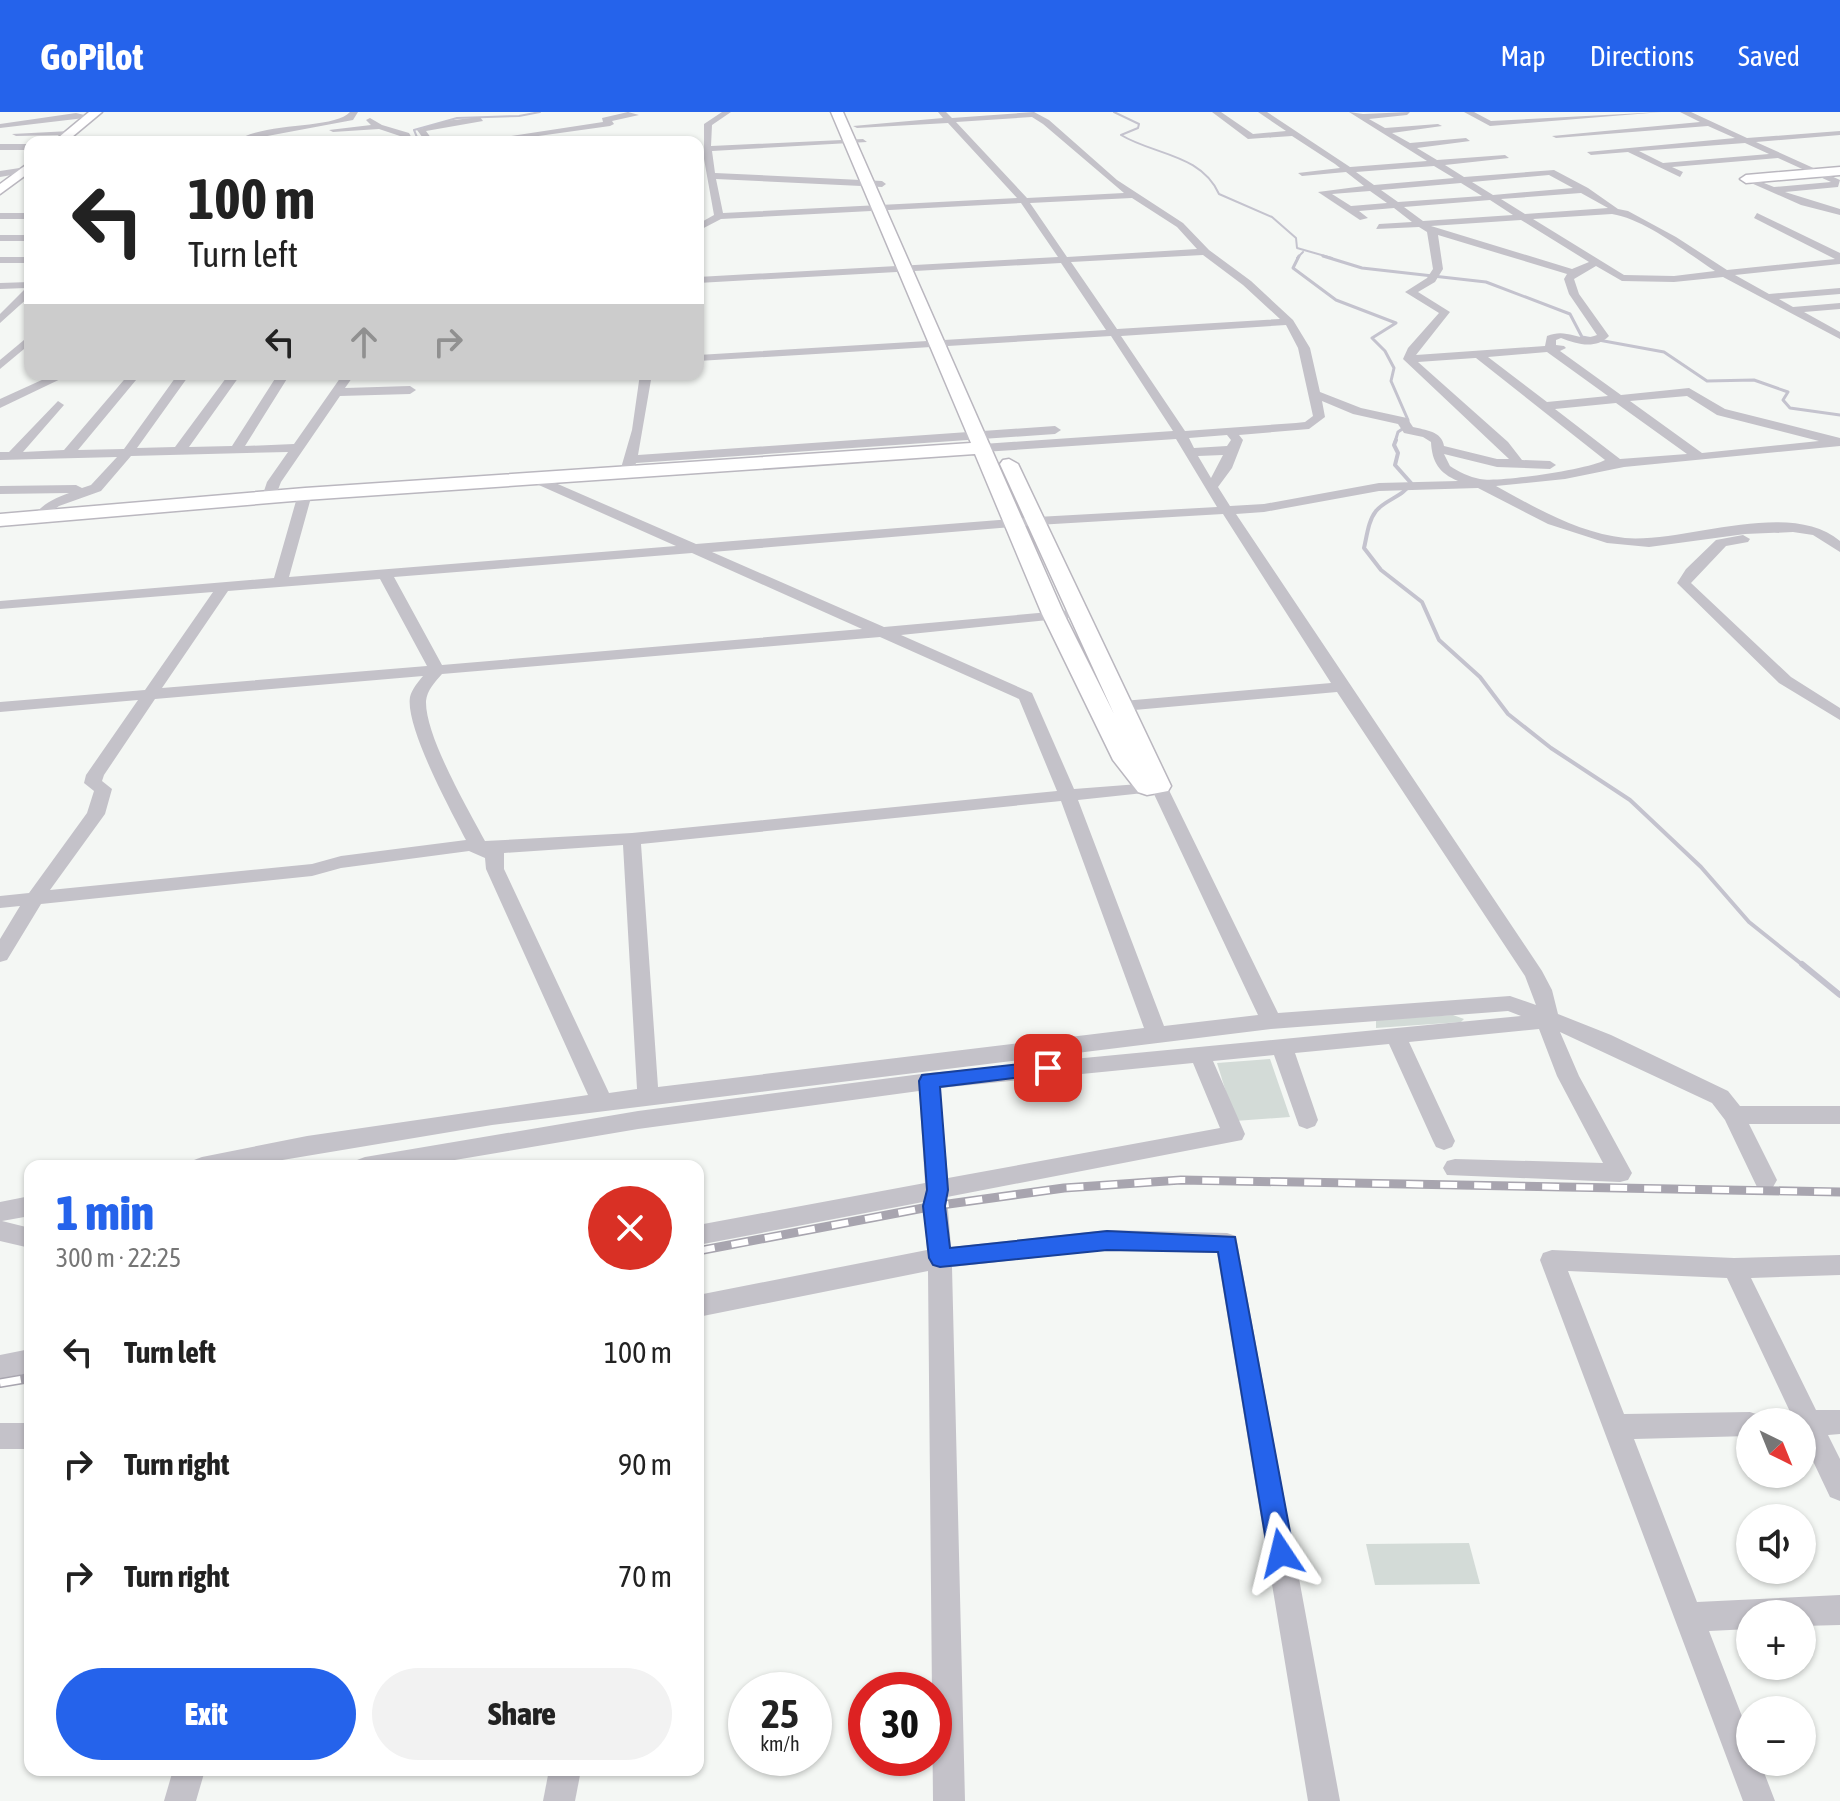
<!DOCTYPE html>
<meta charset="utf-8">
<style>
:root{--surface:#fff;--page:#f2f2f2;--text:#222;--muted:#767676;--accent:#2563eb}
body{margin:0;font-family:"Asap Condensed",sans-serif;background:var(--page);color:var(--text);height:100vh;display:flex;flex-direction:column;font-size:30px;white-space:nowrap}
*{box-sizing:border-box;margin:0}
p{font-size:26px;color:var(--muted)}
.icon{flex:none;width:44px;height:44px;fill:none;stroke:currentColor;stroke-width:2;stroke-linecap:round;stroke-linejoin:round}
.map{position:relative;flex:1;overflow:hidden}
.details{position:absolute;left:24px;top:1048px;width:680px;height:616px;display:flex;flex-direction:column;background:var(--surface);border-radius:16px;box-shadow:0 2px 6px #0004}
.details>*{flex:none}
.banner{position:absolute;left:24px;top:24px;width:680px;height:244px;border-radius:16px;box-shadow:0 2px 6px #0004;background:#fff;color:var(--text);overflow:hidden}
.needle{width:52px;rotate:137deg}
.fabs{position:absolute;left:1736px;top:1296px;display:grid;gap:16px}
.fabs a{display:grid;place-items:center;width:80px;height:80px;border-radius:50%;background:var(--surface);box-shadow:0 2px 6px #0004;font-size:40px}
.speed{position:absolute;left:728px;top:1560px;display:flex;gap:16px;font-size:40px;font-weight:700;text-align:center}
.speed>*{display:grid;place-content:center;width:104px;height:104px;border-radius:50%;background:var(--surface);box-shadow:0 2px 6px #0004;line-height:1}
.speed small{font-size:20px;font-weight:400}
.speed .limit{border:12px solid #d22;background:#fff;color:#111}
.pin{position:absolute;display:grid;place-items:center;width:68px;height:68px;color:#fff;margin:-34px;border-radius:16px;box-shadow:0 4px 12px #0006}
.me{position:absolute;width:88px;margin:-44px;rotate:350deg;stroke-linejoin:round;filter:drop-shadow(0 0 6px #0008)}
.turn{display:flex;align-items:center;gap:28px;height:168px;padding:0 32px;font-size:36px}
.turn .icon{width:104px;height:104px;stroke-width:2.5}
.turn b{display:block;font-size:56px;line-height:68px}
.lanes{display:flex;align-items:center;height:76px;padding:0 32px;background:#0003;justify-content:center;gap:40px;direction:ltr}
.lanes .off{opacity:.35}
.round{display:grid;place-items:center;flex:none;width:84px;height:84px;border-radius:42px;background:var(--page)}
.head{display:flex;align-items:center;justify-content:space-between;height:136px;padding:0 32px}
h1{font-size:48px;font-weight:800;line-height:60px;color:var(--accent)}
.button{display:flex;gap:16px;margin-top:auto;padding:16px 32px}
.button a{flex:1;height:92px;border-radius:48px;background:var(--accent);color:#fff;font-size:32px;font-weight:800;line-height:92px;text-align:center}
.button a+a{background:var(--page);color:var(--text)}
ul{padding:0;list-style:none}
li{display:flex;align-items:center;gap:24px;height:112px;padding:0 32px}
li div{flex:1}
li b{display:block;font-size:30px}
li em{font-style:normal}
header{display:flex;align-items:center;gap:48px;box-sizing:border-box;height:112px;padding:0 40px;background:var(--accent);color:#fff}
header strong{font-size:38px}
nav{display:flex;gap:44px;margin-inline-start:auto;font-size:28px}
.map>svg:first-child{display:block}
.green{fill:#d3dbd7}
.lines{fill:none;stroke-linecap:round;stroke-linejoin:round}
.stream-far3{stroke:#c4c3ce;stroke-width:2}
.stream-far2{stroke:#c4c3ce;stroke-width:3}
.stream-far1{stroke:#c4c3ce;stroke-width:4}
.stream{stroke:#c4c3ce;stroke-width:6}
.secondary-casing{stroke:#bab7bf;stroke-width:3}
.street{fill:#c4c2c9;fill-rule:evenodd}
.secondary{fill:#fff;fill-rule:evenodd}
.rail-far1-casing{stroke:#a8a5af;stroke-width:9}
.rail-casing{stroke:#a8a5af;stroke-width:10}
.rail-far1{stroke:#fff;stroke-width:6;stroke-dasharray:17;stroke-linecap:butt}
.rail{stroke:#fff;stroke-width:7;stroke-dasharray:21;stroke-linecap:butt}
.route{fill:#2563eb;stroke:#184099;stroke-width:2}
</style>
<header>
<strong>GoPilot</strong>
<nav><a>Map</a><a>Directions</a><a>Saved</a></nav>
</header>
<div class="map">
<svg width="1840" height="1689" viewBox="0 0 1840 1689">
<rect width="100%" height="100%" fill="#f4f7f4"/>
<g class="green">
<polygon points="1453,903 1464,907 1461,910 1376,916 1376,908"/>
<polygon points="1270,947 1290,1005 1235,1009 1217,951"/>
<polygon points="1469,1431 1480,1472 1375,1473 1366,1432"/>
</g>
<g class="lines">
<g class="stream-far3">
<path d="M 1114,0 L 1139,12 L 1138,16 L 1121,23 C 1154,43 1201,42 1219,82 L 1272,105 L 1296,126 L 1297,136 L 1332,146"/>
<polyline points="419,30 414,18 457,6 519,4 540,0"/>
<polyline points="1297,146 1303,140"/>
</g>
<g class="stream-far2">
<polyline points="1299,144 1293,156 1336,188 1396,211 1372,226 1385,239 1394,256 1391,269 1408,308 1408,313 1398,320 1395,330"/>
<polyline points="1323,144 1362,156 1486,170 1570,202 1582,225 1664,240 1707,269 1754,268 1788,280 1783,288 1790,296 1840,303"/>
</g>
<path class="stream-far1" d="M 1396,328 L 1394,333 L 1398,341 L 1395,353 L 1411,371 C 1403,385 1386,387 1376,399 C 1368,409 1367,424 1364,436 L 1381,458 L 1422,490 L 1439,528 L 1480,565 L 1508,602 L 1551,636 L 1630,688 L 1701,755 L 1749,810 L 1804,854"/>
<polyline class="stream" points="1802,852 1840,883"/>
<g class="secondary-casing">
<g id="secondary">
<polygon points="89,0 102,0 66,30 53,30"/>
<polygon points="831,0 843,0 1064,502 1114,602 1000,352 1003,348 1009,347 1018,352 1171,674 1168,679 1147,683 1138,680 1113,648 1042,502 975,342 305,388 0,414 0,402 305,376 971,331"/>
<polygon points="30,50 30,60 0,82 0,72"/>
<polygon points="1840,55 1840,63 1746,71 1740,67 1746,63"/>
</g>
</g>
<g class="street">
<path d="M 350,0 L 358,0 L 353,8 L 235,30 C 262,9 334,18 350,0 Z"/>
<polygon points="628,0 639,3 612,9 614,12 610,14 495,30 472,30 603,10 602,6"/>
<path d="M 722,0 L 731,0 L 712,13 L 711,34 L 863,27 L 867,30 L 712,39 L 715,61 L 882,69 L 886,72 L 882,75 L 716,67 L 723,101 L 1017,86 L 948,11 L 857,16 L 853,14 L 943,6 L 938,0 L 946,0 L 952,6 L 1034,0 L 1049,8 L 1117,68 L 1183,111 L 1209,138 L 1251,169 L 1293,208 L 1310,236 L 1320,280 L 1361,296 L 1407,306 L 1413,315 C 1425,318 1442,319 1444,334 L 1497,347 L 1509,347 L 1403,247 L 1408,236 L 1439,201 L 1405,180 L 1427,166 L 1433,157 L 1427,120 L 1419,115 L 1376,117 L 1379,112 L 1412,110 L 1394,96 L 1359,99 L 1368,106 L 1360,108 L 1318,80 L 1364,74 L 1346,60 L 1302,64 L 1298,61 L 1340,56 L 1335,52 L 1292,24 L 1248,27 L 1212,0 L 1221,0 L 1253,22 L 1286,19 L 1258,0 L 1267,0 L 1350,55 L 1427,49 L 1349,0 L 1363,2 L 1410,0 L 1407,3 L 1369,7 L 1385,16 L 1438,12 L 1442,14 L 1392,21 L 1410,31 L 1466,26 L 1470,29 L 1417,36 L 1437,48 L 1505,43 L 1509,46 L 1445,53 L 1464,65 L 1554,58 L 1588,76 L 1618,97 L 1628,99 L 1676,125 L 1727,158 L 1835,147 L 1754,106 L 1757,101 L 1840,141 L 1840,152 L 1735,163 L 1769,182 L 1840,176 L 1840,182 L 1779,187 L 1793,195 L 1840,191 L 1840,197 L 1804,200 L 1840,220 L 1840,227 L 1723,165 L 1674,170 L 1622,169 L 1596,154 L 1574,167 L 1579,182 L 1609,224 C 1595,238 1577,232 1561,226 L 1556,228 L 1556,233 L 1564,234 L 1566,236 L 1560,239 L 1621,283 L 1689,276 L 1725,297 L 1840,326 L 1840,334 L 1624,355 L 1565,367 L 1496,374 C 1536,396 1579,421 1625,426 C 1687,431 1789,386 1840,429 L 1840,440 L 1813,423 L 1793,420 L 1745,422 L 1649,435 L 1607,431 L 1548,412 L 1478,376 L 1379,379 L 1264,400 L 1236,402 L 1542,859 L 1552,878 L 1558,902 L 1611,923 L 1728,979 L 1740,994 L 1840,994 L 1840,1012 L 1749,1012 L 1777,1068 L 1773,1075 L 1765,1077 L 1757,1075 L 1725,1008 L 1712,991 L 1560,920 L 1579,964 L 1632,1061 L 1628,1068 L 1620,1070 L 1447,1063 L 1443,1056 L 1447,1049 L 1455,1047 L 1603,1051 L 1557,964 L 1539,917 L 1409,930 L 1455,1029 L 1452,1035 L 1444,1038 L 1436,1035 L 1433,1029 L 1389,932 L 1295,941 L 1318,1008 L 1315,1014 L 1307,1017 L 1299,1014 L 1274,943 L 1213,949 L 1245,1022 L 1242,1028 L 947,1085 L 951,1135 L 1107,1118 L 1227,1121 L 1236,1124 L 1340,1689 L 1308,1689 L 1217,1141 L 1107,1138 L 952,1155 L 965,1689 L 933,1689 L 928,1159 L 698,1205 L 698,1183 L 927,1138 L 923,1090 L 698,1133 L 698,1113 L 925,1071 L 919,979 L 638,1017 L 419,1054 L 354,1054 L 357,1048 L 365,1045 L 638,999 L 929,961 L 1521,904 L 1508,899 L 1271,917 L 492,1013 L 247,1054 L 191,1054 L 194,1048 L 202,1045 L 307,1024 L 588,983 L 486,757 L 485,746 L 469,739 L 341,756 L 312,764 L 41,792 L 7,848 L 0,850 L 0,827 L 20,794 L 0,796 L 0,784 L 29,781 L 87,701 L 94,679 L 84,671 L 86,663 L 138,588 L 0,600 L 0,590 L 145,578 L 213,480 L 0,497 L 0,489 L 274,466 L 298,382 L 305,378 L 312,382 L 289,465 L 676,434 L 532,370 L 530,367 L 537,363 L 696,432 L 1037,405 L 1217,395 L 1176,327 L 983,340 L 977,336 L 983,332 L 1173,319 L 1111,224 L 698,249 L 698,243 L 1106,218 L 1061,151 L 698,171 L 698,165 L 1058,145 L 1021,91 L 721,107 L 698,119 L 698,112 L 714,103 L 704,47 L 704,12 ZM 1032,5 L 1043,12 L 1124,81 L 1027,86 L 956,10 ZM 1434,54 L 1454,66 L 1374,73 L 1356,60 ZM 1549,63 L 1573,76 L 1493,83 L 1472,70 ZM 1461,71 L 1482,84 L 1398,90 L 1381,78 ZM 1370,79 L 1387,91 L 1351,94 L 1332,82 ZM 1581,81 L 1608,96 L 1525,102 L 1501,87 ZM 1132,86 L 1177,115 L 1197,137 L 1067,145 L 1030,91 ZM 1490,88 L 1513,103 L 1423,109 L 1404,95 ZM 1612,102 C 1645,107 1687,141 1715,159 L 1674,164 L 1624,163 L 1533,107 ZM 1521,108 L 1589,150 L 1572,157 L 1431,114 ZM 1438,123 L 1567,162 L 1564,167 L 1569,182 L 1597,223 C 1578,231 1568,215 1547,224 L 1545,234 L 1416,243 L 1450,200 L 1418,180 L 1435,170 L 1443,157 ZM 1203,143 L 1243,173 L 1280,207 L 1117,217 L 1071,150 ZM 1286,213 L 1298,236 L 1313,304 L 1305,310 L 1296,311 L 1185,319 L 1121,224 ZM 1547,240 L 1608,284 L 1547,290 L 1488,245 ZM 1475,246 L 1476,246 L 1605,348 C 1590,357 1499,371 1480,367 C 1469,365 1459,360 1450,354 L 1444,342 L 1497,355 L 1550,357 L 1556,353 L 1550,349 L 1522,348 L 1508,330 L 1418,250 ZM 1687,284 L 1717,303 L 1819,329 L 1702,341 L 1630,289 ZM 1322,289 L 1353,302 L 1398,312 L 1404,321 L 1423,325 L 1431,330 C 1432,350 1439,361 1458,369 L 1379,371 L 1264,392 L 1230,394 L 1218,375 L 1232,356 L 1243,328 L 1239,323 L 1309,317 L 1325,305 ZM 1616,291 L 1687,342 L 1620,347 L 1555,297 ZM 1227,323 L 1231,328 L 1227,334 L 1194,336 L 1189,326 ZM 1223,343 L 1211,366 L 1198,344 ZM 1223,402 L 1331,571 L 1123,589 L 1115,594 L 1123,599 L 1337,580 L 1525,864 L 1536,893 L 1510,884 L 1278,901 L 1165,670 L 1074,677 L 1032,581 L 901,523 L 1078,505 L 1086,500 L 1083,497 L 884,515 L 712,440 L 1037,413 ZM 692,441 L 862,517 L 442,553 L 394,465 ZM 380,467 L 427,554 L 162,576 L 228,479 ZM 880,525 L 1019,587 L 1057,679 L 632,721 L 485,729 C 468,697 425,624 426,589 C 427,578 435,570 442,562 ZM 423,564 C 418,570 412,577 410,585 C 405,615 451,699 466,728 L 341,744 L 312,752 L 50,778 L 105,702 L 112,677 L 102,669 L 104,663 L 155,587 ZM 1153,680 L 1258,903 L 1164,914 L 1078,688 ZM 1061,689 L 1144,916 L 658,975 L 641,732 ZM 623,733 L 637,977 L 609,981 L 504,757 L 504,741 ZM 1193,951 L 1220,1016 L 948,1066 L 940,976 Z"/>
<polygon points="1464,0 1474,0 1491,9 1662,0 1490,14"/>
<path d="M 1680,0 L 1691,0 L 1747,26 L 1840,19 L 1840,23 L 1756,30 L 1840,68 L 1838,75 L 1785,80 L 1840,97 L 1840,103 L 1801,93 L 1742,67 L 1749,65 L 1774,75 L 1831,70 L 1778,46 L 1672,55 L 1683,60 L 1680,65 L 1628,40 L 1591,43 L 1587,40 L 1735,26 L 1708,14 L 1556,26 L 1552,24 L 1700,10 ZM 1745,31 L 1769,42 L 1663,51 L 1639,39 Z"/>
<polygon points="76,1 93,5 0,16 0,12"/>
<polygon points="480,5 483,9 426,19 434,30 426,30 417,18 445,9"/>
<polygon points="370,6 382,13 409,21 414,30 406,30 403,25 379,17 333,20 329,18 371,13 366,8"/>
<polygon points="70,19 73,23 16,24 12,22"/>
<rect x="0" y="32" width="30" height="6"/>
<polygon points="26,55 29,60 0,65 0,59"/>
<rect x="0" y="101" width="30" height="6"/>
<rect x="0" y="123" width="30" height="6"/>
<rect x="0" y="145" width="30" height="6"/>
<polygon points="30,170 30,184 0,211 0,202 26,176 0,177 0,171"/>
<polygon points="30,223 30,232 0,257 0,248"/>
<polygon points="55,262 71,262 0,296 0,287"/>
<path d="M 129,262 L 141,262 L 78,338 L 124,337 L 178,262 L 190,262 L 137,336 L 175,335 L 229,262 L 241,262 L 189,335 L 232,334 L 278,262 L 290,262 L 245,334 L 294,332 L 343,262 L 409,262 L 403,266 L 352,266 L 345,276 L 410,274 L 416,278 L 410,282 L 340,284 L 281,370 L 274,388 L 262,385 L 267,370 L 288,340 L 131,344 L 101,379 L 59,394 L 39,409 L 32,405 C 43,392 53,387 69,381 L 0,382 L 0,374 L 76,373 L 82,376 L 91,373 L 117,345 L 0,348 L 0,340 L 9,340 L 58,289 L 64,293 L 23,340 L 64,338 Z"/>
<polygon points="640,262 652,262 638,343 1055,314 1061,318 1055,322 636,351 633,359 628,360 621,356 632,318"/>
<polygon points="1743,423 1750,427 1748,430 1726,434 1691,471 1791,565 1840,596 1840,608 1779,571 1677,471 1686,457 1716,428"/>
<polygon points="30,1084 30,1104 2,1109 30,1116 30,1136 0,1129 0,1090"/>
<polygon points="1552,1138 1734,1146 1840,1143 1840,1163 1751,1166 1816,1298 1840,1298 1840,1322 1828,1323 1840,1347 1840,1389 1830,1385 1802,1326 1802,1310 1789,1310 1792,1304 1727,1166 1568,1159 1624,1302 1750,1300 1759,1303 1762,1310 1750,1310 1750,1324 1634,1327 1697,1490 1840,1483 1840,1513 1802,1514 1802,1502 1750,1502 1750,1517 1709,1519 1750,1625 1750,1650 1760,1650 1775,1689 1743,1689 1540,1148 1543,1141"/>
<polygon points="30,1237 30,1261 0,1267 0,1243"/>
<rect x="0" y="1311" width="30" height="26"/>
<polygon points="173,1658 205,1658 196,1689 164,1689"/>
<polygon points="549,1658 581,1658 575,1689 543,1689"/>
</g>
<use href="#secondary" class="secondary"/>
<g class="rail-far1-casing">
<polyline id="rail-far1" points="698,1139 934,1094 1064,1076 1181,1068 1840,1080"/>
</g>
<g class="rail-casing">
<polyline id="rail" points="0,1271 30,1266"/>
</g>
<use href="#rail-far1" class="rail-far1"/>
<use href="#rail" class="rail"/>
</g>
<polygon class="route" points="1048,949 1055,951 1058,956 1055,961 940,975 948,1078 945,1094 950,1136 1107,1119 1235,1125 1294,1441 1291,1450 1281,1454 1272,1450 1268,1441 1218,1140 1107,1138 940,1155 933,1153 929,1146 923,1094 927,1078 919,969 922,963"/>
</svg>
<div class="fabs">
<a><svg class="needle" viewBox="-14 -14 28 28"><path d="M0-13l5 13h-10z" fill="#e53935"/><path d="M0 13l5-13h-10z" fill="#767676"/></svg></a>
<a><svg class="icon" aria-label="sound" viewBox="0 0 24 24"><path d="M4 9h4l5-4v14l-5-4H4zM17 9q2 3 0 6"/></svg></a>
<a>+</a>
<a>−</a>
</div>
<div class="speed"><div>25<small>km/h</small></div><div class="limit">30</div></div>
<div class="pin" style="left:1048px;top:956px;background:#d93025"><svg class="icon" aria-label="arrive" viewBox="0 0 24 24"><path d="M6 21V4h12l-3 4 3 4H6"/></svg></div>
<svg class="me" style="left:1281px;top:1441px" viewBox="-20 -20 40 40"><path d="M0-17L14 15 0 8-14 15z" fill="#2563eb" stroke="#fff" stroke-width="4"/></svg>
<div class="banner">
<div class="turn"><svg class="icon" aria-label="left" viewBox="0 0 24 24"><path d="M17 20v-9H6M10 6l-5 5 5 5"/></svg><div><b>100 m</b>Turn left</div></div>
<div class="lanes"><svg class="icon" aria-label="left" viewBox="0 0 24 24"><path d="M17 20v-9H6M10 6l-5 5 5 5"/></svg><svg class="icon off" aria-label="ahead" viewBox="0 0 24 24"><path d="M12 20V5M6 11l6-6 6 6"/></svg><svg class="icon off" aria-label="right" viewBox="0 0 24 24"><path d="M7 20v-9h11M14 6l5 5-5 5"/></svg></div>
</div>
<section class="details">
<div class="head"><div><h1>1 min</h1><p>300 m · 22:25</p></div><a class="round" style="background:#d93025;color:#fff"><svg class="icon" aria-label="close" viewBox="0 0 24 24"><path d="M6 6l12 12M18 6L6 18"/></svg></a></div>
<ul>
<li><svg class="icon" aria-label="left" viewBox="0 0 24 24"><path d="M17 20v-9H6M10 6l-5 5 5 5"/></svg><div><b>Turn left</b></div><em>100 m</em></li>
<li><svg class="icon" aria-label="right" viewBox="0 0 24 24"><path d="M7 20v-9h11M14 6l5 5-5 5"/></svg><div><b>Turn right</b></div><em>90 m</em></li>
<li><svg class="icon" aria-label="right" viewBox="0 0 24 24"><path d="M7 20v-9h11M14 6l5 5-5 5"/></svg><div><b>Turn right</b></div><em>70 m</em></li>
</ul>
<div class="button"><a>Exit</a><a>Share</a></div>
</section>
</div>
